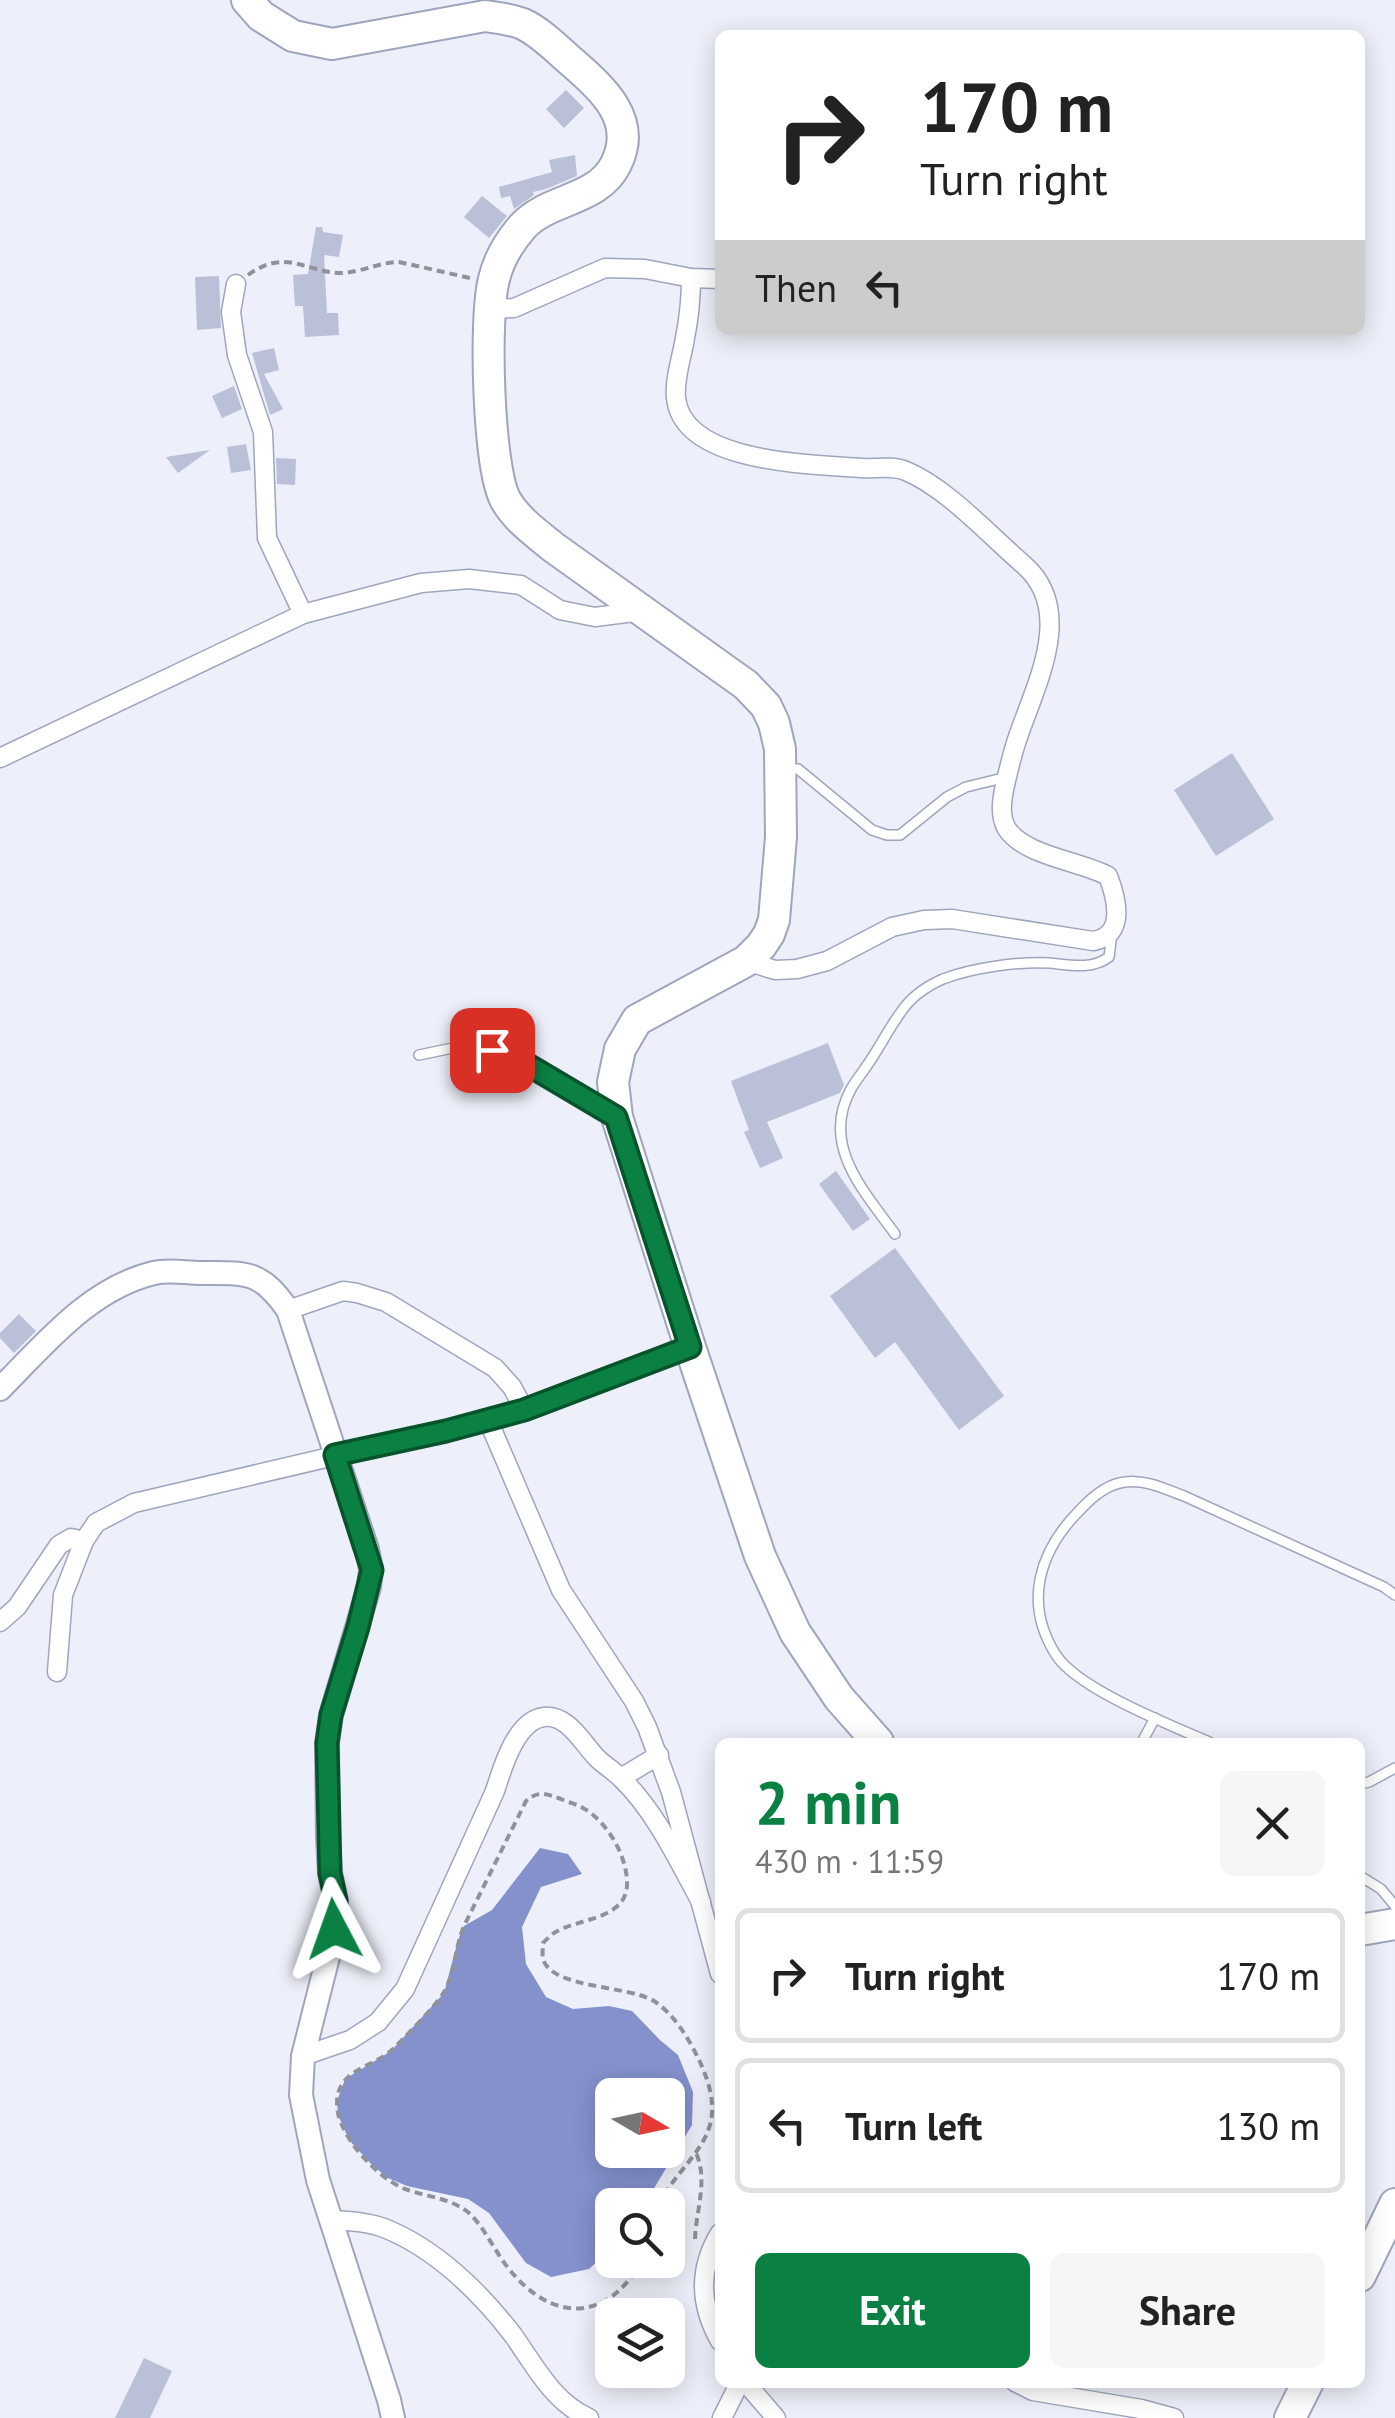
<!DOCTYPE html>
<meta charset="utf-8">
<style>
:root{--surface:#fff;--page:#f6f6f6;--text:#222;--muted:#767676;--line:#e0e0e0;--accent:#0b8043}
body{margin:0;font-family:"PT Sans",sans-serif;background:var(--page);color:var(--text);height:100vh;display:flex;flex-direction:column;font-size:38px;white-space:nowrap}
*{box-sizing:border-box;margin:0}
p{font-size:32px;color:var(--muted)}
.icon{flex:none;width:55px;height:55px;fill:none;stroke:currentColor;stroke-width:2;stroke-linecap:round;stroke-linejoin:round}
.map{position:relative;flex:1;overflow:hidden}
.panel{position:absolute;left:715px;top:1738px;width:650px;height:650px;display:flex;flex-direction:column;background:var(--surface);border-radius:15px;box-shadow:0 5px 25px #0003}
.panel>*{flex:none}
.guide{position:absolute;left:715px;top:30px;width:650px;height:305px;border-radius:15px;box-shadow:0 5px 25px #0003;background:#fff;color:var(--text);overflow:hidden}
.needle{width:65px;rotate:99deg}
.buttons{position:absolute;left:595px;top:2078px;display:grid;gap:20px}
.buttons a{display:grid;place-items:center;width:90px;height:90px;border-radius:15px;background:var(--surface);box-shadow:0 5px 25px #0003;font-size:50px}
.pin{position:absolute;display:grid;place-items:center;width:85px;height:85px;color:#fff;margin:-42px;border-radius:20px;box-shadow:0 5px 15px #0006}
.me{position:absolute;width:110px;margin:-55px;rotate:356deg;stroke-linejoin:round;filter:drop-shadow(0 0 8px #0008)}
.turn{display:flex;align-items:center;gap:35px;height:210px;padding:0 40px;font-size:45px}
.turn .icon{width:130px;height:130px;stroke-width:2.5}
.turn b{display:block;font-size:70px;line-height:85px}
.then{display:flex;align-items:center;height:95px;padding:0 40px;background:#0003;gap:20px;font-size:38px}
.round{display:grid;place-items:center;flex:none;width:105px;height:105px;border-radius:15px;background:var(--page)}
.headline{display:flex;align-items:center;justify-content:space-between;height:170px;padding:0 40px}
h1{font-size:60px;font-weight:700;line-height:75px;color:var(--accent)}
.action{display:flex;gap:20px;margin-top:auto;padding:20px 40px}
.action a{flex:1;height:115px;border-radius:15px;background:var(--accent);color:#fff;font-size:40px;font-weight:700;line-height:115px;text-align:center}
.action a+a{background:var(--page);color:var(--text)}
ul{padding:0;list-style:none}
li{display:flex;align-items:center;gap:30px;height:135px;margin:0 20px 15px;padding:0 20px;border:5px solid var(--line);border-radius:15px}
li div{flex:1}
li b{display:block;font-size:38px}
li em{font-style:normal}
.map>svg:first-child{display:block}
.water{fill:#8491cc;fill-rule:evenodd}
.building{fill:#b9c0d8}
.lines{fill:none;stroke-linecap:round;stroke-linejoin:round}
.service-casing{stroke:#9fa5bd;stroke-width:12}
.minor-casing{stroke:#9fa5bd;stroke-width:21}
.tertiary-casing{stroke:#9fa5bd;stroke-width:26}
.trunk-casing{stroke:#9fa5bd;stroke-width:34}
.path{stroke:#8f929b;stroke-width:4;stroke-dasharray:8 5;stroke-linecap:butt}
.service{stroke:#fff;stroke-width:9}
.minor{stroke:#fff;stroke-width:18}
.tertiary{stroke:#fff;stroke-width:22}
.trunk{stroke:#fff;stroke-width:30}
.route-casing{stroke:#07532c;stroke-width:25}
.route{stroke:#0b8043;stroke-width:18}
</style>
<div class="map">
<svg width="1395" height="2418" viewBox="0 0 1395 2418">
<rect width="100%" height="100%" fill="#edf0fa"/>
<path class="water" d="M 540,1848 L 568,1854 L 582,1874 L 541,1887 L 522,1927 L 526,1964 L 546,1997 L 573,2009 L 609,2006 L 632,2011 L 660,2040 L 678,2055 L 693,2092 L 692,2125 L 644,2205 L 612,2205 L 612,2248 L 589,2269 L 551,2277 L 526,2263 L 489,2213 L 468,2199 L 407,2186 L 388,2178 L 372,2165 L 349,2140 L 338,2115 L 337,2101 L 345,2079 L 391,2051 L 444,1993 L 458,1940 L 464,1926 L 492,1910 ZM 612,2095 L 668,2095 L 668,2150 L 612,2150 Z"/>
<g class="building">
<polygon points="566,90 584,108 564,128 546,109"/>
<polygon points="575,155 577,176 546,189 533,192 534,195 514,209 510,196 501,198 499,187 552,172 549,160"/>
<polygon points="482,196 507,216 489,238 464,217"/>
<polygon points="316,227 322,227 323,232 343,235 339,257 324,255 327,313 338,313 339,335 305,337 303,306 295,306 293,275 308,274"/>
<polygon points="219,276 221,328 197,330 195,277"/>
<polygon points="274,348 279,370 264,374 283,409 270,415 252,353"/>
<polygon points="234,386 242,409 222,418 212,396"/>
<polygon points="246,444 251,470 231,473 227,447"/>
<polygon points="210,450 178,473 166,457"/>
<polygon points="276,458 296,459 295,485 277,484"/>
<polygon points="1232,753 1274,819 1216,856 1174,790"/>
<polygon points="828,1043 844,1085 840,1093 767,1122 783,1158 760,1168 744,1132 749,1130 731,1081"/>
<polygon points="836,1171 870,1219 853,1231 819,1184"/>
<polygon points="895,1248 1004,1396 959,1430 895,1342 875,1358 830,1296"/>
<polygon points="19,1314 36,1331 14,1353 0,1338 0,1333"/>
<polygon points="144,2358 172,2371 150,2418 115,2418"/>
</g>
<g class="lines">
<g class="service-casing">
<g id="service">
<polyline points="785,769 798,769 872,830 887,835 900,835 947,797 966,787 1007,777"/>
<polyline points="419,1055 472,1044 513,1056 610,1113"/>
<path d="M 895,1234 C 864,1191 820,1145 851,1089 C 856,1080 863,1072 868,1064 C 880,1047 889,1028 901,1012 C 911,997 927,986 943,979 C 971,968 1020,961 1050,963 C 1070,965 1092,970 1109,957 L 1112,933"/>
<polyline points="1142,1742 1155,1718"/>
<path d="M 1209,1742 C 1170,1725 1078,1689 1056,1655 C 1023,1603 1039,1551 1080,1510 C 1091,1498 1107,1484 1125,1482 C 1145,1479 1165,1489 1184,1496 L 1384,1587 L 1395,1595"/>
<polyline points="1360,1784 1369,1782 1395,1768"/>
<polyline points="1360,1876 1381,1889 1395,1906"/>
</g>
</g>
<g class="minor-casing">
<g id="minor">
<path d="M 691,278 C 691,298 689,318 685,338 C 682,357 674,379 676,398 C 683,464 812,464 861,468 C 875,469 892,465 906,471 C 947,488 989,535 1024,565 C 1075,610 1037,682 1019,734 C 1013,750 1009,768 1005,785 C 1002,799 999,816 1007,829 C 1025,856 1080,861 1108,876 C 1117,899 1126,936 1093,941 L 952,919 L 924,920 L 892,927 L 827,961 L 797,969 L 775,970 L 746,961"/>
<polyline points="236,284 231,312 237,355 263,432 267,538 303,614"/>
<polyline points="491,309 514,308 605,268 645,269 691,278 720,279"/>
<polyline points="0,758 303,614 421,583 469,579 521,585 560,610 595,617 642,611"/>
<polyline points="288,1310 343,1291 357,1293 386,1302 495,1368 512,1387 524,1409"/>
<polyline points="488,1420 561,1590 634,1701 647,1727 671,1792 720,1974"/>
<polyline points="0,1622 17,1607 59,1545 71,1538 84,1541"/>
<polyline points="57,1672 63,1595 84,1541 96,1523 134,1503 488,1420 524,1409 690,1347"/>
<polyline points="621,1778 659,1755"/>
<path d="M 303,2056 L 350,2040 L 378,2022 L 405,1989 L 495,1791 C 502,1769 516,1720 544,1717 C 568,1714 583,1744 597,1758 C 605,1766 614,1771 621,1778 C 656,1812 678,1860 701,1902"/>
<path d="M 331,2220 C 349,2221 368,2222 384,2228 C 435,2248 480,2292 513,2335 C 535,2366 553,2402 589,2418"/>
<path d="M 720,2233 C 698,2269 699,2304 720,2341"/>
<polyline points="745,2382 776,2418"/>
<polyline points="1015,2382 1033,2391 1141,2409 1174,2418"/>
<polyline points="722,2418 740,2382"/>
</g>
</g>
<g class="tertiary-casing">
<path id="tertiary" d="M 0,1389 C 45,1344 90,1288 154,1273 C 170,1269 186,1273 201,1273 C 247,1273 260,1270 288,1310 L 367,1549 L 371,1569 L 369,1587 L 331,1715 L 327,1743 L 328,1839 L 330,1873 L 336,1901 L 335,1929 L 303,2056 L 301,2095 L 318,2180 L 389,2400 L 393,2418"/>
</g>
<g class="trunk-casing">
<g id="trunk">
<path d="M 247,0 L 261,16 L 293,36 L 332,44 L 485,16 C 498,18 511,19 523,24 C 538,31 553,45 565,56 C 596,84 640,116 616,164 C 598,201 549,198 523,226 C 509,242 499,258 494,279 C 484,317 488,465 505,499 C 516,519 536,533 553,547 L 746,685 L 766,706 L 774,723 L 780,749 L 781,837 L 774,920 L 769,934 L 761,946 L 746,961 L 637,1020 L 620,1049 L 613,1082 L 617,1117 L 690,1347 L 760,1556 L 795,1632 L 839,1698 L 878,1742"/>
<polyline points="1360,1930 1395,1924"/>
<polyline points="1360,2276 1395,2204"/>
<polyline points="1290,2418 1308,2382"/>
</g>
</g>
<g class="path">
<path d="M 248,275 C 287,247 306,273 342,273 C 362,272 380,262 399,262 L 470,278"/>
<path d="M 695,2239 C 696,2210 709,2178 695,2151"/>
<path d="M 642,2260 C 608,2323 552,2323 509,2269 C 495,2252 485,2228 469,2213 C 451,2198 427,2197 405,2189 C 377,2178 336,2134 337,2103 C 337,2069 373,2068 393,2049 C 406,2036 436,2006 444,1992 C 455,1973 455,1947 464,1926 L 526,1801 C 538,1790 547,1794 561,1799 C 568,1802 576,1804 583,1808 C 607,1821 628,1857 627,1885 C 626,1920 577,1918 554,1933 C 553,1933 544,1942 543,1943 C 543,1946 542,1956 543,1959 C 552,1989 628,1985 654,2001 C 675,2015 689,2039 700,2062 C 708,2080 715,2100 711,2121 C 704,2153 672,2175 659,2205"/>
</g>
<use href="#service" class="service"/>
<use href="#minor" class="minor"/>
<use href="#tertiary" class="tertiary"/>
<use href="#trunk" class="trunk"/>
</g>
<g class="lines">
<g class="route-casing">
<polyline id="route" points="334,1929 336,1901 330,1873 327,1743 331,1715 358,1627 372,1570 335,1455 446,1431 524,1410 690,1347 616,1117 513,1056 492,1050"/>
</g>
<use href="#route" class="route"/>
</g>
</svg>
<div class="buttons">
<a><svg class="needle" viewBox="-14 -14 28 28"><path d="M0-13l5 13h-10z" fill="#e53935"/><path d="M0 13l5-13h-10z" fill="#767676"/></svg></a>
<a><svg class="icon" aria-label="search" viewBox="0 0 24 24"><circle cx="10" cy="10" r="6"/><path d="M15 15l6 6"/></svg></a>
<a><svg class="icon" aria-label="layers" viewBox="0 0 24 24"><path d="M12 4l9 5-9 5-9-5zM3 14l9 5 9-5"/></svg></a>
</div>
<div class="pin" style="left:492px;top:1050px;background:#d93025"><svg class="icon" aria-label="arrive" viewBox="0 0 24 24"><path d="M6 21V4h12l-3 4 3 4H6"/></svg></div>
<svg class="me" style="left:334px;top:1929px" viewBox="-20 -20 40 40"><path d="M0-17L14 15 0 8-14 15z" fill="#0b8043" stroke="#fff" stroke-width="4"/></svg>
<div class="guide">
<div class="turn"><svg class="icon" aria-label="right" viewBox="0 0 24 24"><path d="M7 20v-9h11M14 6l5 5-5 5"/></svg><div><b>170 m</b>Turn right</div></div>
<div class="then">Then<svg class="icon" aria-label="left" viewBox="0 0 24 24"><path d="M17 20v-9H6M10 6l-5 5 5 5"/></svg></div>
</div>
<section class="panel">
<div class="headline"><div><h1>2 min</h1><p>430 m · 11:59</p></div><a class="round"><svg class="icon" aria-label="close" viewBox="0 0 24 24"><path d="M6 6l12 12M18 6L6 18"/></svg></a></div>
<ul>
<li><svg class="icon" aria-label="right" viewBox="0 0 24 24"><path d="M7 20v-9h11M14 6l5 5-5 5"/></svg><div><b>Turn right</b></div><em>170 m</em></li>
<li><svg class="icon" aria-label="left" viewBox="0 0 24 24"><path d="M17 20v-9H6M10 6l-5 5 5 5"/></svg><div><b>Turn left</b></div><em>130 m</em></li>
</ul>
<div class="action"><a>Exit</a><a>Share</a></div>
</section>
</div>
